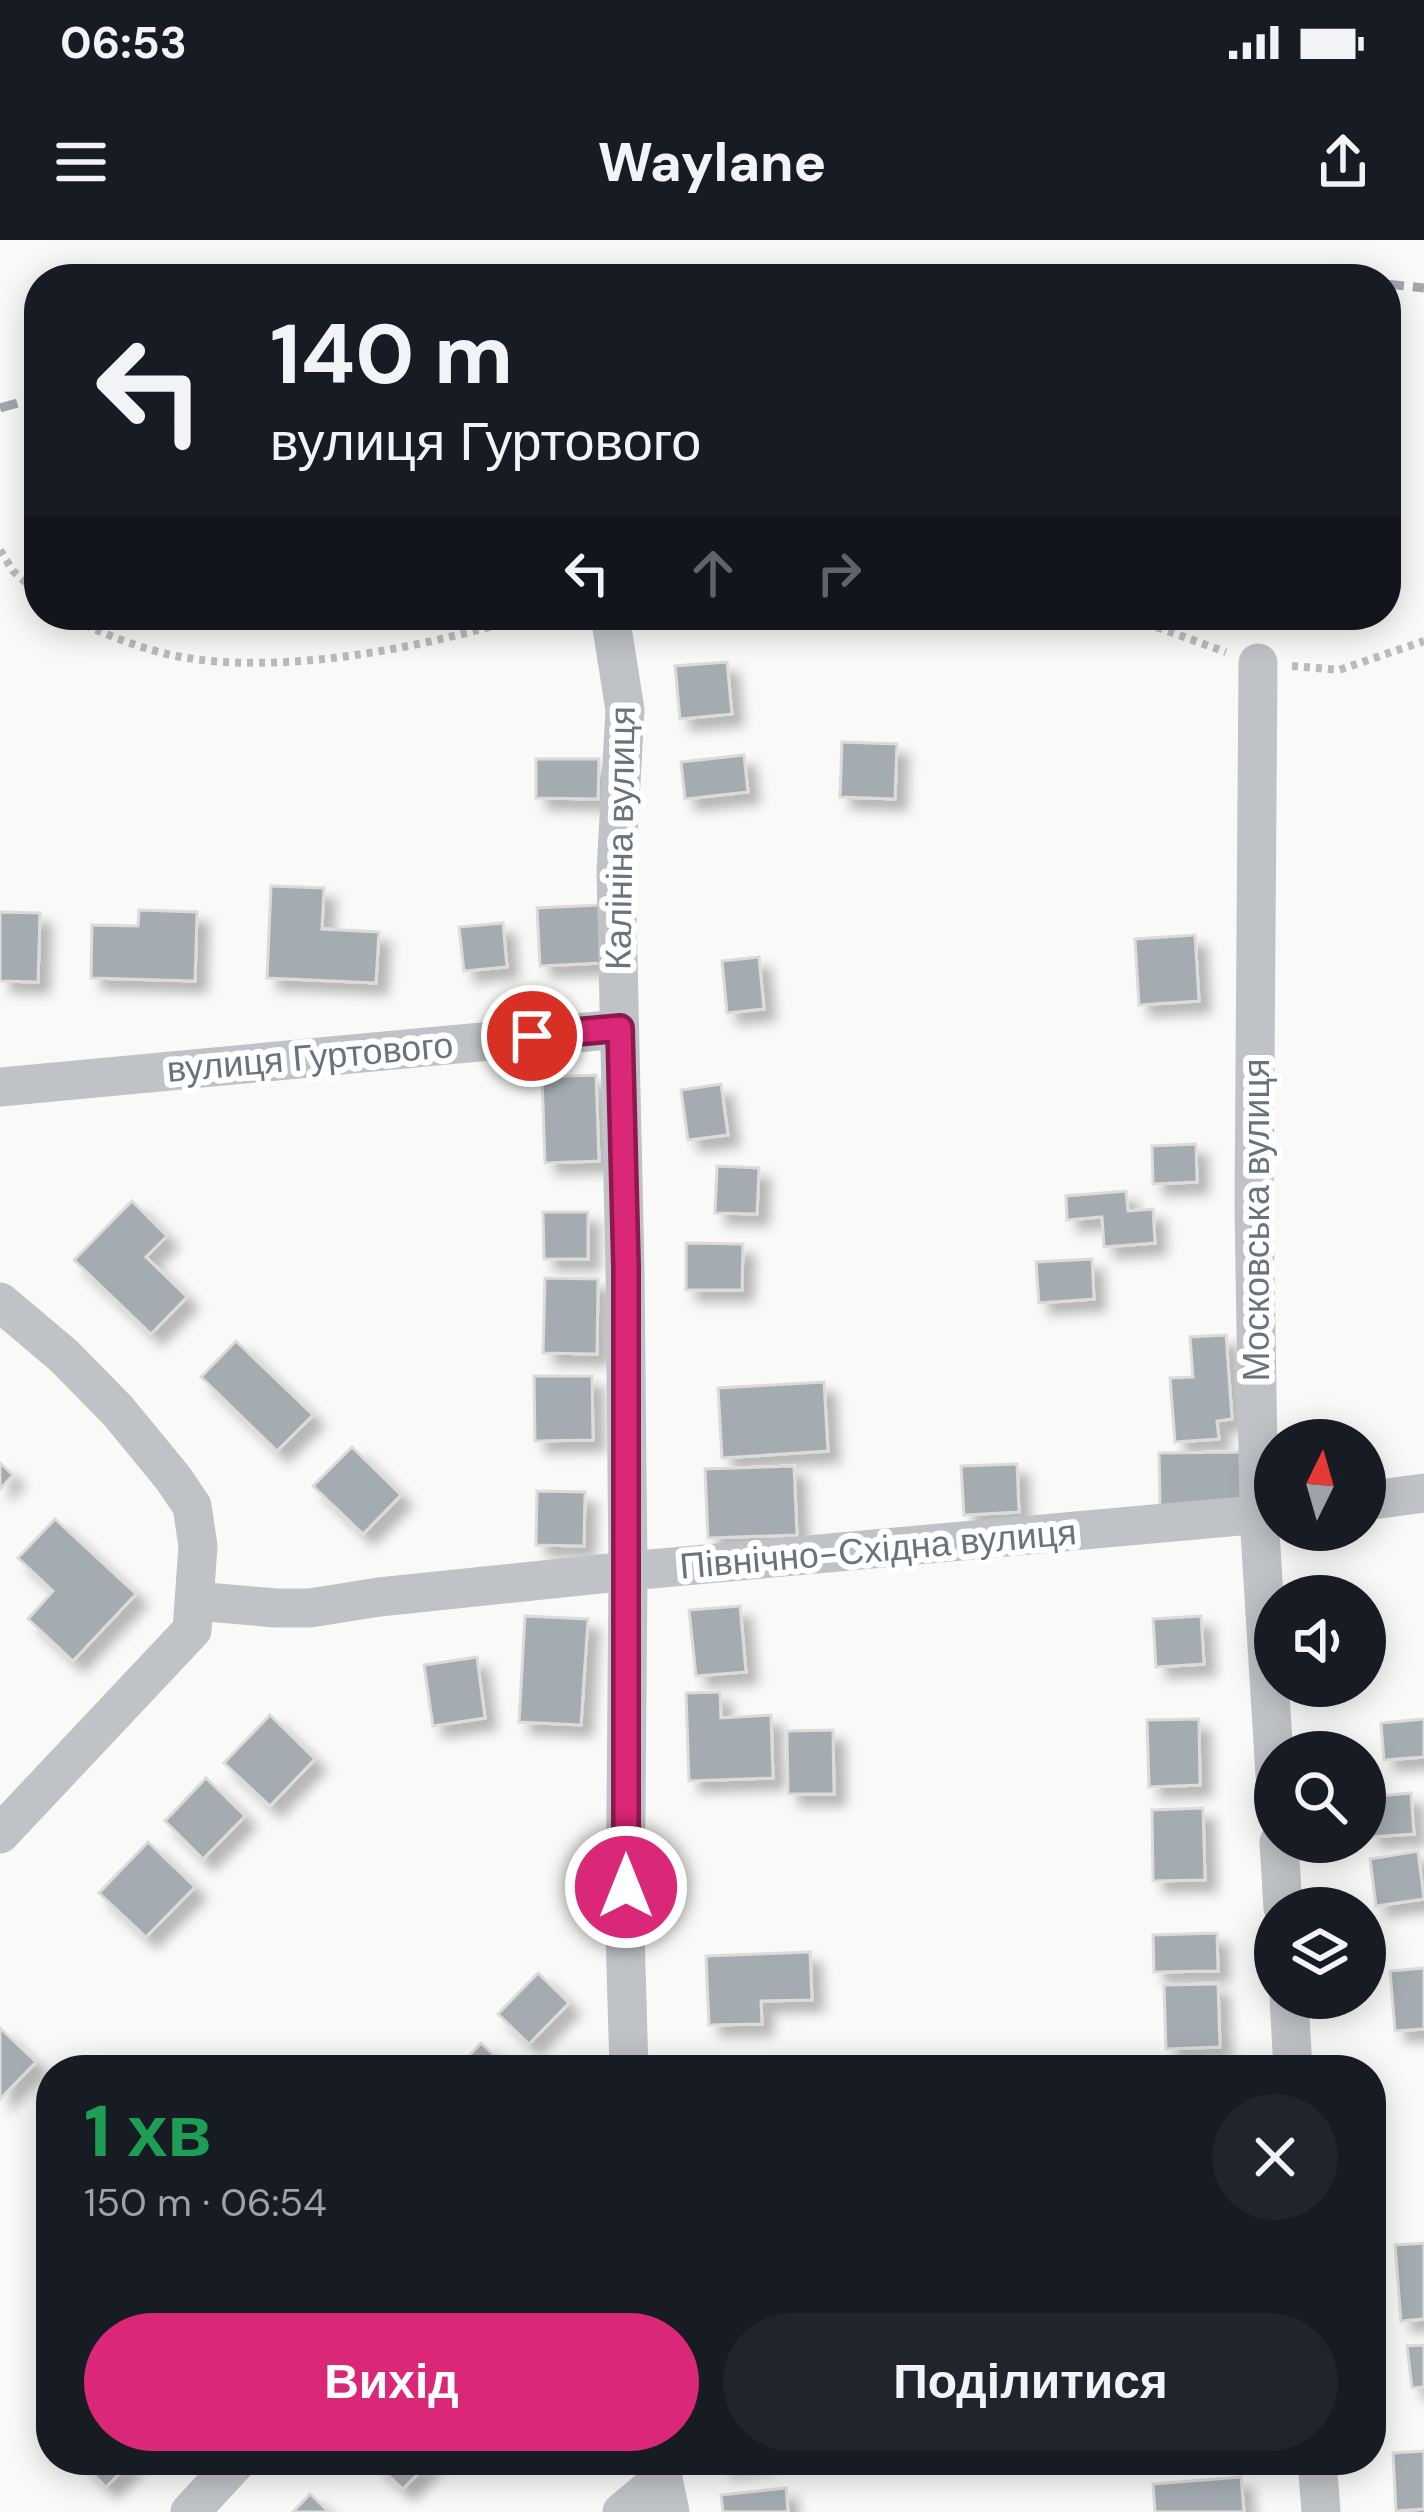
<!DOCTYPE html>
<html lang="uk">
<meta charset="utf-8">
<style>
:root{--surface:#171b24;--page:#20242c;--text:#f1f3f6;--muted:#9ea1a6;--accent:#db2777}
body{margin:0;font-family:"DM Sans",sans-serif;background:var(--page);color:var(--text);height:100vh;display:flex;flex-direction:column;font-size:45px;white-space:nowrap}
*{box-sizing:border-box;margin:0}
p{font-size:39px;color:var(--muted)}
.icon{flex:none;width:66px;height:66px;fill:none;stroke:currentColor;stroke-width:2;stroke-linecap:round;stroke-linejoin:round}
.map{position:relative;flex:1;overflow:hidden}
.details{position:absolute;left:36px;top:1815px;width:1350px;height:420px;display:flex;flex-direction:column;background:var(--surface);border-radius:48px;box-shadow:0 6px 30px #0003}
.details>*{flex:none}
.banner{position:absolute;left:24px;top:24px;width:1377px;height:366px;border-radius:48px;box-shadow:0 6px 30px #0003;background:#171b24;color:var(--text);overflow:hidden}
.needle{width:78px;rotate:5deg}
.fabs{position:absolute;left:1254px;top:1179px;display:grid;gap:24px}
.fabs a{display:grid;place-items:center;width:132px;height:132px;border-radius:50%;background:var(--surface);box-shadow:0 6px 30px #0003;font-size:60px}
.pin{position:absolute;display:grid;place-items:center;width:102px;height:102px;color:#fff;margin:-51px;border:6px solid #fff;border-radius:50%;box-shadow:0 3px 12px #0007}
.me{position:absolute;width:132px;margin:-66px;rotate:0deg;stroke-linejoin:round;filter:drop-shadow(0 0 9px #0008)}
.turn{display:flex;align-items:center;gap:42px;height:252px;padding:0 48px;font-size:54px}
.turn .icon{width:156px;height:156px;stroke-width:2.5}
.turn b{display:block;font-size:84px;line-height:102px}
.lanes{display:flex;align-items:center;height:114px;padding:0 48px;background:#0003;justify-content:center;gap:60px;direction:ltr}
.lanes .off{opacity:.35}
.round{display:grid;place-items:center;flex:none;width:126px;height:126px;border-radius:63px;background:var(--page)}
.overview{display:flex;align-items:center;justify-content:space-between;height:204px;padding:0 48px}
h1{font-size:72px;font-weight:800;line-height:90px;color:#1e9e55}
.button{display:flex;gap:24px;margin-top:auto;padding:24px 48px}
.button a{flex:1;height:138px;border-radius:72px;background:var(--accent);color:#fff;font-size:48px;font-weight:800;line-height:138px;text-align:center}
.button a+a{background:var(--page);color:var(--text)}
.status{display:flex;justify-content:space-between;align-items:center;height:84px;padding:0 60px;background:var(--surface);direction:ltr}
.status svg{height:33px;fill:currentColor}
header{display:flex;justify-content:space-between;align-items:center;height:156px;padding:0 48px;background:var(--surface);font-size:54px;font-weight:800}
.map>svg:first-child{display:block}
.building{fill:#a4acb1;stroke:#dbdbd9;stroke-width:3;filter:url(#shadow)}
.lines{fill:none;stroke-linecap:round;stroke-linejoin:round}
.path{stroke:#b9bcbe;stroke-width:8;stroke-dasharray:6 6;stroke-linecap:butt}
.street{stroke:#bfc2c6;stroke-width:39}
.rail{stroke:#a1a7ac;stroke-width:9;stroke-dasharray:18 9;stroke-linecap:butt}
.route-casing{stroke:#8e194d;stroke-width:30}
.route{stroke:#db2777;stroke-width:21}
.labels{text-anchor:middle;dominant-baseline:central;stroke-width:12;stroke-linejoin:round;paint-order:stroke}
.street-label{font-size:36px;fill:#67747e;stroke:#fff}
</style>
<div class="status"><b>06:53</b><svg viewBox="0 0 49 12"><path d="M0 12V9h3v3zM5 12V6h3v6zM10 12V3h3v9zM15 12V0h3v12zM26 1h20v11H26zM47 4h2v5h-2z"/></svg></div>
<header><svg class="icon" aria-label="menu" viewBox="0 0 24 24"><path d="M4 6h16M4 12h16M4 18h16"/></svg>Waylane<svg class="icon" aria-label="share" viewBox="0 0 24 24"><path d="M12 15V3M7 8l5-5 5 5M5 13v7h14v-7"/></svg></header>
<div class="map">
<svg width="1424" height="2272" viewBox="0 0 1424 2272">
<defs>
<filter id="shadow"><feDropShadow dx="11" dy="11" stdDeviation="6" flood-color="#0004"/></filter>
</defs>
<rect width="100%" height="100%" fill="#f9f9f7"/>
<g class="building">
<polygon points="727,422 732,474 680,479 675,426"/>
<polygon points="842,502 897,504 895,559 840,557"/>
<polygon points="744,515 748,552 685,559 681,522"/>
<polygon points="536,519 599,519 598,559 536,558"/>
<polygon points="271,646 324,648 322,689 379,692 376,743 267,738"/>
<polygon points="599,665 601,723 540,726 537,668"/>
<polygon points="139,670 197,672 195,741 91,738 92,685 138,686"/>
<polygon points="0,672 40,673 38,742 0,741"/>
<polygon points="503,683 507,727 464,731 459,687"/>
<polygon points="1195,695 1199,761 1139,765 1135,699"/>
<polygon points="759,717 764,769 727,773 722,721"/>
<polygon points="596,835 599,921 545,923 542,837"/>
<polygon points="721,844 728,895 688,900 681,850"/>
<polygon points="1196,904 1197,942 1153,944 1152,906"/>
<polygon points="717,926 759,928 757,974 715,973"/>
<polygon points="1126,951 1128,971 1153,969 1155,1003 1104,1007 1102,977 1067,980 1066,956"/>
<polygon points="132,961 167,996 146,1017 187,1057 151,1094 74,1020"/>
<polygon points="543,972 588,972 588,1019 544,1019"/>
<polygon points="686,1003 743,1004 742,1050 686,1050"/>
<polygon points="1092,1019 1094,1059 1039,1063 1036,1022"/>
<polygon points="545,1038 598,1039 597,1114 543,1113"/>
<polygon points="1226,1095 1232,1179 1217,1181 1219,1199 1175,1202 1170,1138 1193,1137 1190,1097"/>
<polygon points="236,1101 313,1175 277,1211 201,1137"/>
<polygon points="534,1136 592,1136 593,1200 535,1201"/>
<polygon points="824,1142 828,1211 722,1218 718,1148"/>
<polygon points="352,1207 401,1255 363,1294 313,1246"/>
<polygon points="1241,1212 1242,1265 1160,1266 1159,1213"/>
<polygon points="0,1223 13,1235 0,1249"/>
<polygon points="1017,1224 1019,1272 964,1275 961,1226"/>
<polygon points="794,1226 797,1295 708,1298 705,1229"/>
<polygon points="537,1251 585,1252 584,1306 536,1305"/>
<polygon points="55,1279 136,1354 73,1421 28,1379 53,1351 18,1318"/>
<polygon points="740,1366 746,1432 696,1436 689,1370"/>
<polygon points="525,1376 588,1379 581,1485 519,1482"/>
<polygon points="1201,1376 1204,1424 1156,1427 1153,1379"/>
<polygon points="477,1417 485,1478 433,1486 424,1425"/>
<polygon points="720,1452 721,1478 771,1475 773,1538 689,1541 686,1453"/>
<polygon points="270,1475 315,1519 270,1566 224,1523"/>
<polygon points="1199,1479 1200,1545 1149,1547 1147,1480"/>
<polygon points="1424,1479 1424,1517 1384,1520 1381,1483"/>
<polygon points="833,1490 834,1554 788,1554 787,1491"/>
<polygon points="206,1538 245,1576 203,1619 165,1581"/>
<polygon points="1411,1553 1414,1594 1370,1597 1366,1557"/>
<polygon points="1203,1568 1205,1640 1153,1641 1152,1570"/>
<polygon points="148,1602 195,1647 146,1697 99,1653"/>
<polygon points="1418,1611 1424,1659 1376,1666 1370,1619"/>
<polygon points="1217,1693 1218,1731 1154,1732 1153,1695"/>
<polygon points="810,1712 812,1760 761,1761 762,1784 709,1785 706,1716"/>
<polygon points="1424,1728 1424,1789 1395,1791 1390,1731"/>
<polygon points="538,1733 569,1763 529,1804 498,1774"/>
<polygon points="1218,1744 1220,1807 1166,1809 1164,1745"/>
<polygon points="0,1788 36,1822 0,1859"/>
<polygon points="481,1803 509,1829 508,1830 456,1830"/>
<polygon points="1424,2003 1424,2079 1401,2081 1395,2005"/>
<polygon points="1424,2105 1424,2147 1412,2148 1407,2106"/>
<polygon points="1424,2211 1424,2269 1396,2271 1393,2213"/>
<polygon points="79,2220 133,2220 106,2247"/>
<polygon points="372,2220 431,2220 403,2249"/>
<polygon points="721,2220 766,2220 722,2226"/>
<polygon points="1241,2237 1244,2272 1155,2272 1153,2244"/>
<polygon points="786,2248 788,2272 723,2272 721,2255"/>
<polygon points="310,2254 329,2272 293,2272"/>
</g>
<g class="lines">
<g class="path">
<polyline points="0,310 13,331 39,354"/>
<path d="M 63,375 C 99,392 137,408 176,416 C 284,437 428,406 532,375"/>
<polyline points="1123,375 1226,412"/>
<polyline points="1292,426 1339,430 1424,401"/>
</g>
<g class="street">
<polyline points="610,375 625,470 616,632 625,1027 628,1331 625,1692 629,1830"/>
<polyline points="1258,423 1254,965 1259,1276 1275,1535"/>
<polyline points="0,847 619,789"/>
<polyline points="0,1062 64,1116 118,1171 173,1238 192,1266 198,1306 192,1390 0,1594"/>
<polyline points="1365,1261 1424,1253"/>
<polyline points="195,1361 276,1368 310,1368 379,1357 628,1331 1275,1273"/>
<polyline points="1279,1602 1283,1668"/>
<polyline points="1289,1758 1293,1830"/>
<polyline points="659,2220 670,2272"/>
<polyline points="1317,2220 1321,2272"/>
<polyline points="190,2272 238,2220"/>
<polyline points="622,2272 663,2238"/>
</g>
<g class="rail">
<polyline points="701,39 924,29 1276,39"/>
<polyline points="1386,44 1424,48"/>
<polyline points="0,168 39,157"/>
</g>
</g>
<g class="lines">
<g class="route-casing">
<polyline id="route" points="532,796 620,788 626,1027 626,1647"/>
</g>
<use href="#route" class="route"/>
</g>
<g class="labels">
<g class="street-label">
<text transform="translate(620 598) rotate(-89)">Калініна вулиця</text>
<text transform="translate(310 817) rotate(-5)">вулиця Гуртового</text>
<text transform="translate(1256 980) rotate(-90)">Московська вулиця</text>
<text transform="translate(878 1309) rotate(-5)">Північно-Східна вулиця</text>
</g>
</g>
</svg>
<div class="fabs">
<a><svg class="needle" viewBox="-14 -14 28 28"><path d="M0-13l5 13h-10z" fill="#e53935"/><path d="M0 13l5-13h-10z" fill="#9ea1a6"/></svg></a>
<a><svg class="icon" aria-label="sound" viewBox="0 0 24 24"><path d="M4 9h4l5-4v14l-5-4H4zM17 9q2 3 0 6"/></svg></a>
<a><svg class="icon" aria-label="search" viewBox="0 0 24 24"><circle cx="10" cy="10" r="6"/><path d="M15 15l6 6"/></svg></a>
<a><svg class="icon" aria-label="layers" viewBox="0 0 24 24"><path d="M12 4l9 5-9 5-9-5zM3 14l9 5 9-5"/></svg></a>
</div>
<div class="pin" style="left:532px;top:796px;background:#d93025"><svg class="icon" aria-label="arrive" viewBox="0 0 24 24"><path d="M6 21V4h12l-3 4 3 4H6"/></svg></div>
<svg class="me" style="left:626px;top:1647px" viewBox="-20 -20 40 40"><circle r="17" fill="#db2777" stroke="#fff" stroke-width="3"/><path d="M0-11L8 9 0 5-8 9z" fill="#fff"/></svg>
<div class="banner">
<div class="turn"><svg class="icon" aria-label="left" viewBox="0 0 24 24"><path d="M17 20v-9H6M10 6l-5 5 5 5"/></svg><div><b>140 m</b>вулиця Гуртового</div></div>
<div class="lanes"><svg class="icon" aria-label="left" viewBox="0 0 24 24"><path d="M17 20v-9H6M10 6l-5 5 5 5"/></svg><svg class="icon off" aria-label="ahead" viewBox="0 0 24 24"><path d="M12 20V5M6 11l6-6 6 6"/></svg><svg class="icon off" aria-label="right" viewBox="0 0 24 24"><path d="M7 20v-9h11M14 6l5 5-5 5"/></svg></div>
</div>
<section class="details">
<div class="overview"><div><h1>1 хв</h1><p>150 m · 06:54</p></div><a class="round"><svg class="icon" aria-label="close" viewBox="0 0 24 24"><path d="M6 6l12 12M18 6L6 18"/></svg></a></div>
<div class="button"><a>Вихід</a><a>Поділитися</a></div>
</section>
</div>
